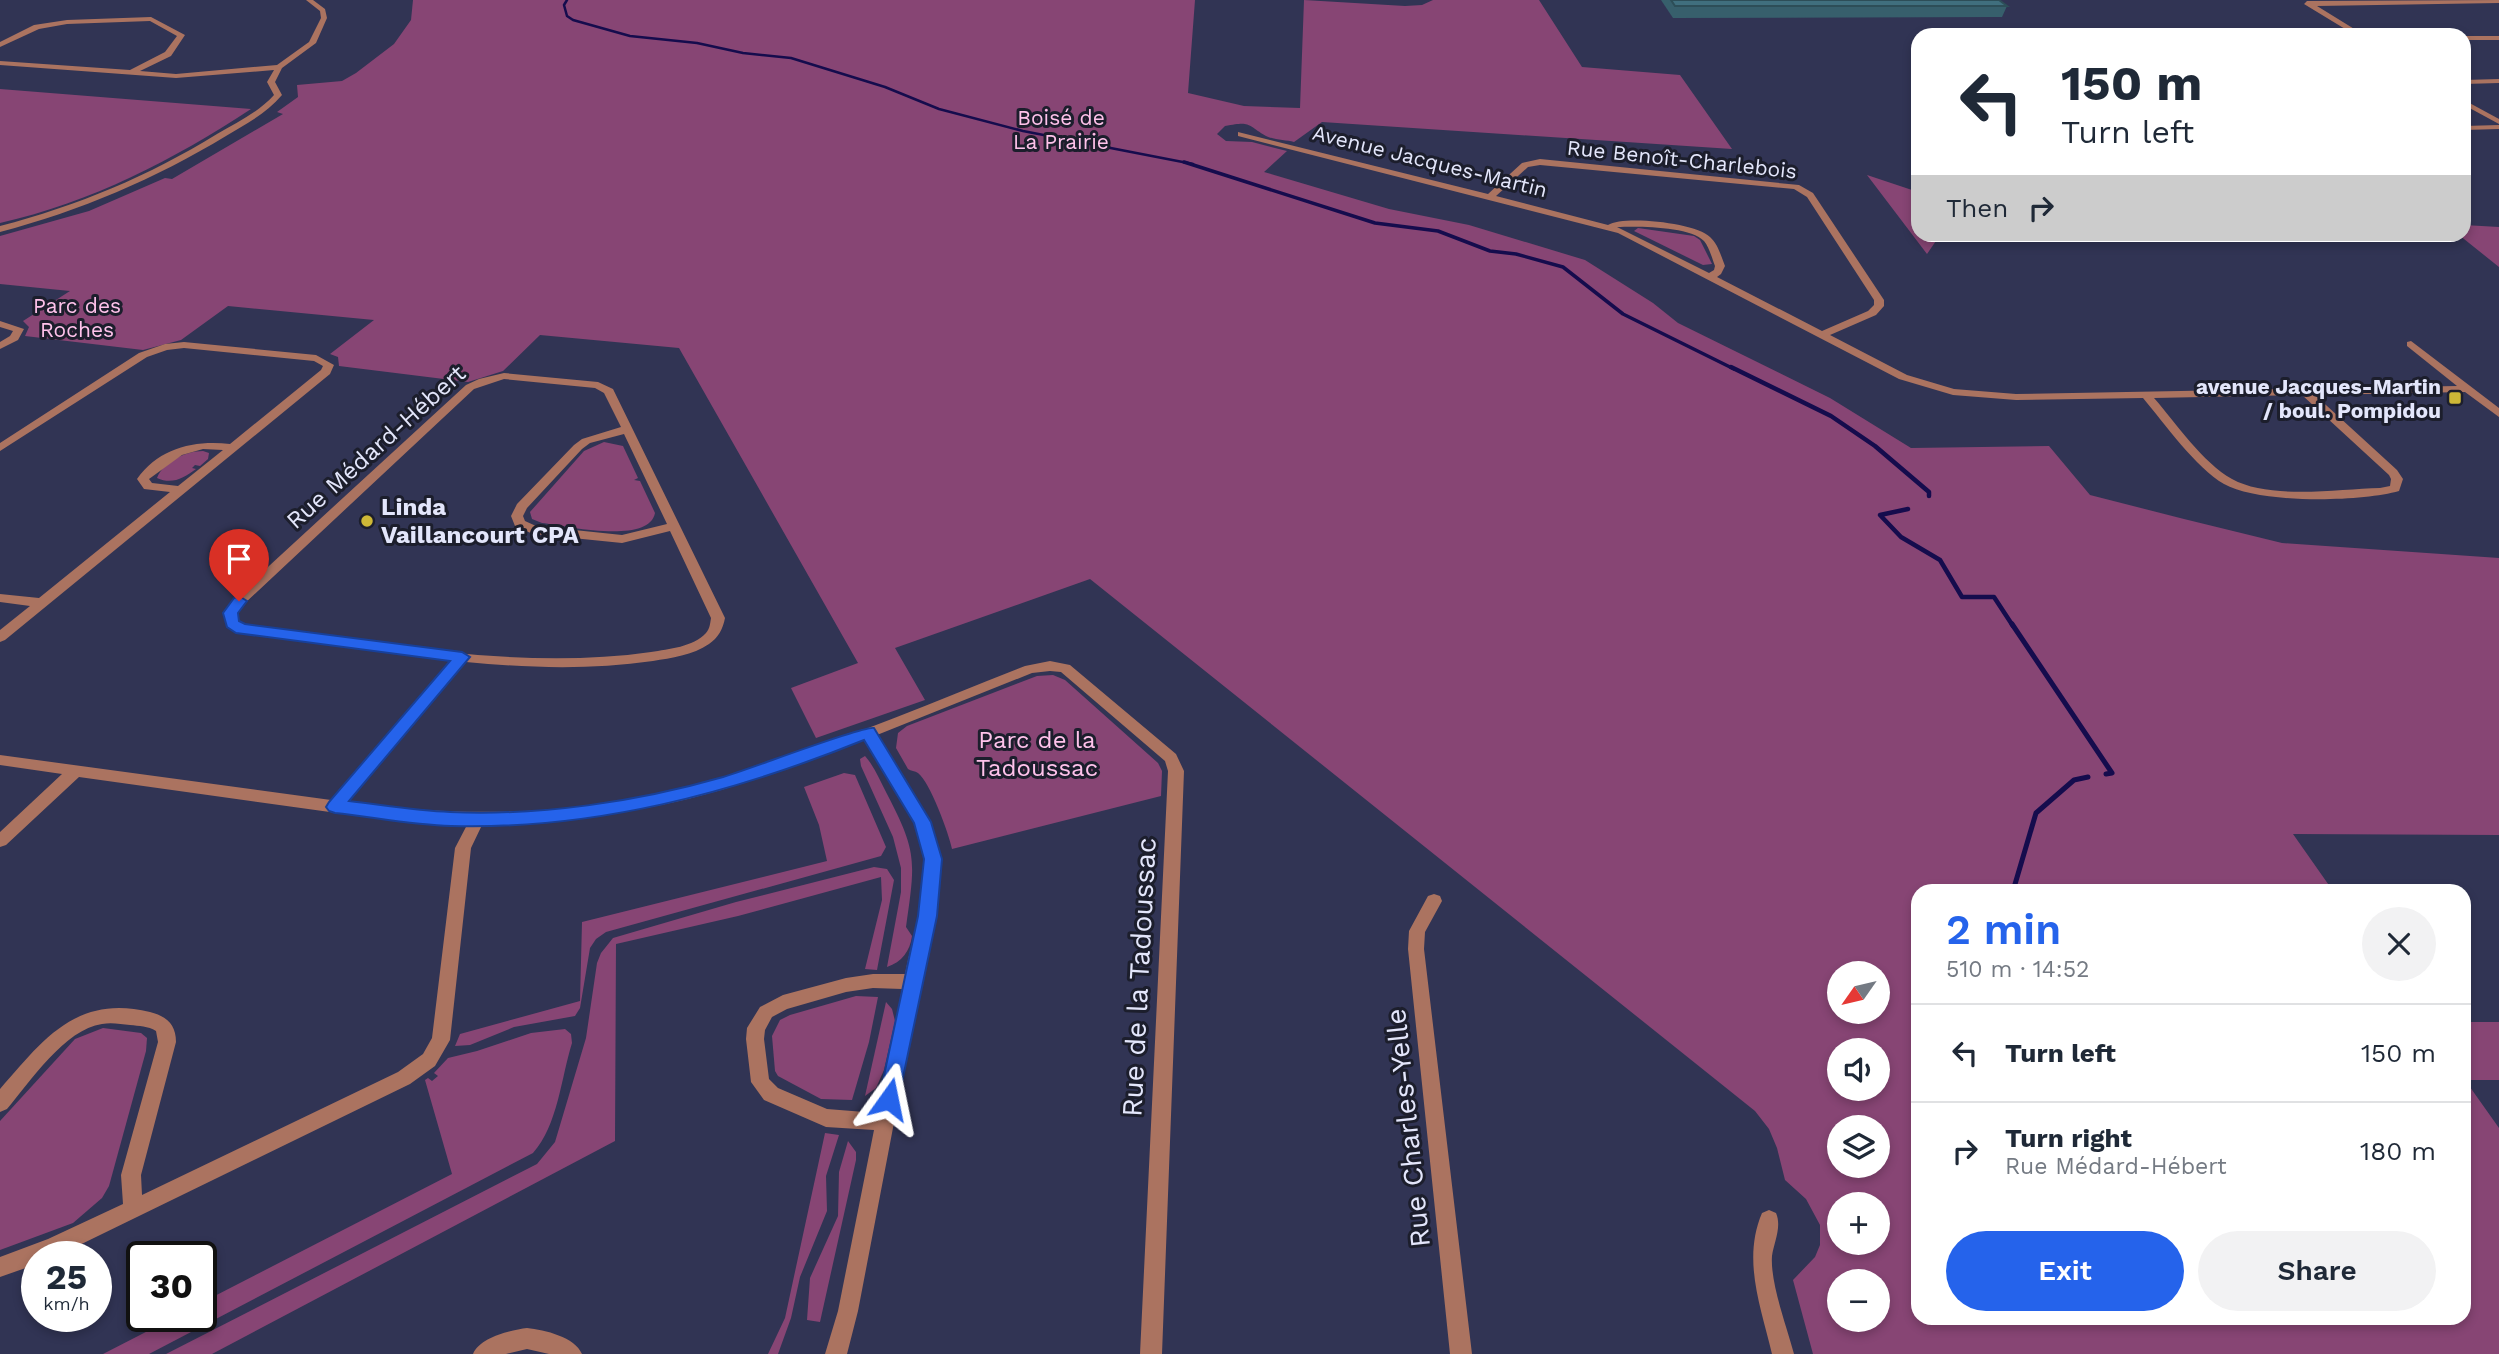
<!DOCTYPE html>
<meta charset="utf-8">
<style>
:root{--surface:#fff;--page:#f2f2f3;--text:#1f2937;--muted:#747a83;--line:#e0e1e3;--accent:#2563eb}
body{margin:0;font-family:"Work Sans",sans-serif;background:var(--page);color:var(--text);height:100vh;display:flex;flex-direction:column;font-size:26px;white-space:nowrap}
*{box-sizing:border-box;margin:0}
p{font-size:23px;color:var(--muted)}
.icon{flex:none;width:38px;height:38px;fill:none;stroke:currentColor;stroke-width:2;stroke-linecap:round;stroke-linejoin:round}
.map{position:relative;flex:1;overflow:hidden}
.side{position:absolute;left:1911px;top:884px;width:560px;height:441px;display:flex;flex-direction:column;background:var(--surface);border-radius:21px;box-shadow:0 4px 10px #0003}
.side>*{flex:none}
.banner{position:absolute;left:1911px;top:28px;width:560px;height:214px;border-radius:21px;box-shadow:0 4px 10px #0003;background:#fff;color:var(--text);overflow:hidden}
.needle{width:46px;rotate:236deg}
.controls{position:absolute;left:1827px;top:961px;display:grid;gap:14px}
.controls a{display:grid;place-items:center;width:63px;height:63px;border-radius:50%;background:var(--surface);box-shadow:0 4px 10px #0003;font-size:35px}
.speed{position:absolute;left:21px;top:1241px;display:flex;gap:14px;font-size:35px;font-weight:700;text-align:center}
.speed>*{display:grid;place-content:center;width:91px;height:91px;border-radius:50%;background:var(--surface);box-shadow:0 4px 10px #0003;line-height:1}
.speed small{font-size:18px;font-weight:400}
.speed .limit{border:4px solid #111;border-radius:10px;background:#fff;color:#111}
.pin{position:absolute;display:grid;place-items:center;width:60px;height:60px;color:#fff;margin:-72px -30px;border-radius:50% 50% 50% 0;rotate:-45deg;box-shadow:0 0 7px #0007}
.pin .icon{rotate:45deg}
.me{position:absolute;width:77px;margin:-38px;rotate:12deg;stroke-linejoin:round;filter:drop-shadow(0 0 5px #0008)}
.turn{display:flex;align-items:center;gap:24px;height:147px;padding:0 35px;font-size:32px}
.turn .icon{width:91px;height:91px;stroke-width:2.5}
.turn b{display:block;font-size:49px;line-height:60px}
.then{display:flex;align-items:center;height:66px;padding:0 35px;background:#0003;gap:14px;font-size:26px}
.round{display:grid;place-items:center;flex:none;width:74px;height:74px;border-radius:37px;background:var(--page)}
.head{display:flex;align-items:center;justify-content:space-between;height:119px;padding:0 35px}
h1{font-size:42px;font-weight:600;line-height:52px;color:var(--accent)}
.button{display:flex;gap:14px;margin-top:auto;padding:14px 35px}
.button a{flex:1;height:80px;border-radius:42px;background:var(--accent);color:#fff;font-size:28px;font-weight:600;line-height:80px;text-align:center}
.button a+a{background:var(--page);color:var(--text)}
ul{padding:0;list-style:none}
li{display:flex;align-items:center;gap:21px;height:98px;padding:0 35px;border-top:2px solid var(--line)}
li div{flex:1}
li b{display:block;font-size:26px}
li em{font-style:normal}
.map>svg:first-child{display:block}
.green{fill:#874574;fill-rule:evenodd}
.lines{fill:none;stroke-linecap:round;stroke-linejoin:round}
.stream-far3{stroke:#150c4d;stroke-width:2.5}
.stream-far2{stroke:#150c4d;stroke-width:3.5}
.stream-far1{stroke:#150c4d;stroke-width:4.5}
.stream{stroke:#150c4d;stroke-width:5}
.street{fill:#ab7360;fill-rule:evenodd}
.wall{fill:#375f6c}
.building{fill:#406f7e;stroke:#2d4e58;stroke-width:2}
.route{fill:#2563eb;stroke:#184099;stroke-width:2}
.poi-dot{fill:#ceb837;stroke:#1c1e2c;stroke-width:2.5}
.labels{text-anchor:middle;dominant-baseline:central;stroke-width:6;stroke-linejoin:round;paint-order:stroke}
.far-park-label{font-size:21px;fill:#ffc2eb;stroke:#1c1e2c}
.far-street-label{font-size:21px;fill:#e3e6fb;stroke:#1c1e2c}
.far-poi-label{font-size:21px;font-weight:bold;fill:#e3e6fb;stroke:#1c1e2c;text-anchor:end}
.street-label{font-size:24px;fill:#e3e6fb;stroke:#1c1e2c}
.poi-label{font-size:24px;font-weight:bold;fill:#e3e6fb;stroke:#1c1e2c;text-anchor:start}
.park-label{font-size:24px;fill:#ffc2eb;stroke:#1c1e2c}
.near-street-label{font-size:28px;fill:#e3e6fb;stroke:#1c1e2c}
</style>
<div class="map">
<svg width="2499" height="1354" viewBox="0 0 2499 1354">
<rect width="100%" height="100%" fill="#313454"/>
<g class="green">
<path d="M 413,0 L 1195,0 L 1188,93 L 1244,106 L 1300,108 L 1304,0 L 1405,6 L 1422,5 L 1433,0 L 1539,0 L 1582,67 L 1680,75 L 1732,149 L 1322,122 L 1294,142 C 1286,140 1274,140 1266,136 C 1246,124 1251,121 1225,126 L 1217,134 L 1226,141 L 1252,142 L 1287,151 L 1264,172 L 1389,209 L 1469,225 L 1585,260 L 1653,303 L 1678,323 L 1830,398 L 1911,448 L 2049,446 L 2090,495 L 2184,519 L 2282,543 L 2499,558 L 2499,835 L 2293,834 L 2333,891 L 1918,891 L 1918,1318 L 2464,1318 L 2464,1022 L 2499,1022 L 2499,1080 L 2465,1080 L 2499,1128 L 2499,1354 L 1813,1354 L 1793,1280 L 1815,1257 L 1820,1245 L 1820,1225 L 1806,1199 L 1785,1180 L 1777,1148 L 1769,1129 L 1755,1111 L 1090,579 L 895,648 L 925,700 L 816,738 L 791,688 L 858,663 L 679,348 L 540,335 L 503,371 L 468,382 L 339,366 L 338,357 L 330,354 L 374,320 L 228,306 L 181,340 L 143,350 L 25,336 L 29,327 L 23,321 L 70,291 L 0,284 L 0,236 L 89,211 L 165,178 L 172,179 L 283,114 L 277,112 L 298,97 L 297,85 L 342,81 L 356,73 L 394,44 L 411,20 ZM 1839,973 L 1878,973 L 1878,1012 L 1839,1012 ZM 1839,1050 L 1878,1050 L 1878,1088 L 1839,1088 ZM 1839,1127 L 1878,1127 L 1878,1166 L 1839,1166 ZM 1839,1204 L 1878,1204 L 1878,1242 L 1839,1242 ZM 1839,1281 L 1878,1281 L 1878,1320 L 1839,1320 Z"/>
<path d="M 0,89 L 251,109 C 173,160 92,202 0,223 Z"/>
<polygon points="1867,175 1918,192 1918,234 1940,235 1927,254"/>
<polygon points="2464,225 2499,227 2499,267 2459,235 2464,234"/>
<polygon points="1638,228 1694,236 1700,240 1712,264 1703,265 1634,231"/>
<path d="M 604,442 L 623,446 L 638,478 L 634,480 L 640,481 L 655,513 C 649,545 566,526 542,523 L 532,519 L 530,512 L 584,451 Z"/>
<path d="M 203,451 L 209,453 L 208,459 L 200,466 L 195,465 L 192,468 L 196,469 C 184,478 172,485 157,478 C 163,462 186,451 203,451 Z"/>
<path d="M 1053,675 L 1065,680 L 1158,763 L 1162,771 L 1161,796 L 952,849 C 949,834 930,782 918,773 C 915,771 911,771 908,769 L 896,748 L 898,733 L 907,726 L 1037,676 Z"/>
<path d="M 865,756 C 875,767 880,781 887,794 C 918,853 915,862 906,927 L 912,936 C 910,951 902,962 887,967 L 901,892 L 901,868 L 893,837 L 861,766 L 860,759 Z"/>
<polygon points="844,773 855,775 886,847 881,856 606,932 596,939 590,948 580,1008 575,1016 514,1027 470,1045 455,1046 460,1034 580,1001 582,922 827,861 819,825 804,787"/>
<polygon points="874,867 887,869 894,880 877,970 865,969 882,900 881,877 738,916 616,944 615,1141 212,1354 166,1354 537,1164 555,1142 586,1038 597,963 601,953 613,938 736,902"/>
<polygon points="856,996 878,997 869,1042 852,1100 821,1099 778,1076 775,1071 772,1036 780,1020 790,1015"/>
<polygon points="886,1002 892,1009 895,1021 884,1070 876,1088 865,1096"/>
<polygon points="103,1028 141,1033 147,1038 146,1051 109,1186 102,1198 73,1223 0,1250 0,1121 75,1039"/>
<path d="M 565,1029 L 571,1034 L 572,1043 C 561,1078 558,1125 533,1153 L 149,1354 L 103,1354 L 177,1316 L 201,1316 L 201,1303 L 452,1174 L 425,1080 L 428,1078 L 432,1081 L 438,1076 L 434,1073 L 448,1058 L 477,1051 L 531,1033 Z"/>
<polygon points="825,1133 839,1135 826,1176 827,1211 800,1277 791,1318 778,1354 768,1354 785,1318"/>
<polygon points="848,1141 856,1152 856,1160 820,1322 807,1320 810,1278 838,1216 839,1172"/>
</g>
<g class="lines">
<polyline class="stream-far3" points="567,0 564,5 567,16 573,20 630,36 697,43 743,53 791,58 885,87 939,109 1023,131 1193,164"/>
<polyline class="stream-far2" points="1184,162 1375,223 1438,231 1490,251 1516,254 1563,267 1623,314 1734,369"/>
<g class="stream-far1">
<polyline points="1731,367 1831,416 1875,446 1929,492 1929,496"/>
<polyline points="1908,509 1880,515 1901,537 1940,560 1962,597 1994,597 2013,626"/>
</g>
<g class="stream">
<polyline points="2012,624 2112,773 2106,774"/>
<polyline points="2013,891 2036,813 2074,780 2088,777"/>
</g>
<g class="street">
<path d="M 306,0 L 313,0 L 325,9 L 327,18 L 316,43 L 282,68 L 275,82 L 282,95 C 267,113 246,124 226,136 C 155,179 80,211 0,232 L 0,226 C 77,206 149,176 217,134 C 236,123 259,112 274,95 L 267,82 L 274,70 L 176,78 L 0,65 L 0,61 L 130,70 L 165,52 L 177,36 L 150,21 L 67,24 L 39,29 L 0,47 L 0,42 L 34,25 L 67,20 L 151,17 L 185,35 L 171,56 L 140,71 L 176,74 L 277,65 L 309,42 L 321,18 L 320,11 Z"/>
<polygon points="2499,0 2499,3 2317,6 2364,35 2355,35 2304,4 2307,1"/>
<rect x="2464" y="36" width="35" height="4"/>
<polygon points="2499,79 2499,83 2464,84 2464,80"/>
<polygon points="2464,100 2499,119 2499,124 2464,105"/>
<polygon points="2499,125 2499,129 2464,130 2464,126"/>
<path d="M 1238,132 L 1488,194 L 1522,163 L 1540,159 L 1799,185 L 1813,193 L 1884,300 L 1884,306 L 1876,315 L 1830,335 L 1907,375 L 1954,389 L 2016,394 L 2457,386 L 2407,346 L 2407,342 L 2411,341 L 2499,408 L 2499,417 L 2465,392 L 2315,395 L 2397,470 L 2403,479 L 2399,491 C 2360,502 2260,504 2224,484 C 2196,468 2164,423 2143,398 L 2016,400 L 1953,395 L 1899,379 L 1618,233 L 1238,136 ZM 1540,165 L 1794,189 L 1807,197 L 1874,300 L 1874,305 L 1868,311 L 1822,331 L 1717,277 L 1721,274 L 1725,266 C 1721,256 1718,244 1710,237 C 1696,223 1624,215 1608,225 L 1496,196 L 1528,167 ZM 1617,227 C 1637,226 1690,226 1704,241 C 1709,247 1712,258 1715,266 L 1714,270 L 1709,273 ZM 2302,395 L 2389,475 L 2391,479 L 2390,486 L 2380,488 C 2338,489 2270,500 2232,479 C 2203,463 2176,423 2154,398 Z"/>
<polygon points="0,321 24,329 18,340 0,349 0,342 10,336 13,331 0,327"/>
<path d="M 184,342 L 316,355 L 334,365 L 330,374 L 5,640 L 0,642 L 0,630 L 30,606 L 0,602 L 0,594 L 39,598 L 170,492 L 144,489 L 137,479 C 159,448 194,440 230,444 L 321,370 L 323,366 L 314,361 L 184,348 L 167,350 L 147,357 L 0,451 L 0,443 L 139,353 L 165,344 ZM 203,449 L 223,450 L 178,486 L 152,483 L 149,479 L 182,455 Z"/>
<path d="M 504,373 L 598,382 L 613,389 L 725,618 C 723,629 718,638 709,644 C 693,655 671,658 653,661 C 590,670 528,668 466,662 L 347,802 C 447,816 549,816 649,796 C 779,769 902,714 1025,666 L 1050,661 L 1070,665 L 1176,754 L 1184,771 L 1162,1354 L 1140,1354 L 1168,771 L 1165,761 L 1061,672 L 1050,671 L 1032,673 L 877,735 C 908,783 938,823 940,882 L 858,1311 L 847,1354 L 825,1354 L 838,1311 L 874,1130 L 826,1127 L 764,1100 L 751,1082 L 746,1039 L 747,1028 L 760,1007 L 783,995 L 846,978 L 873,974 L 905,974 C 911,944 920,914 924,883 C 930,830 891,782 865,739 C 795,767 721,794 646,808 C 592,818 537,822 482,825 L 471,848 L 450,1040 L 435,1066 L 410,1084 L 59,1255 L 37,1256 L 37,1264 L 0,1277 L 0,1257 L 48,1239 L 123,1204 L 121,1175 L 158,1042 L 156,1031 C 148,1026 139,1026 130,1025 C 121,1024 111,1022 102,1024 C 65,1029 30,1082 7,1109 L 0,1112 L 0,1089 C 43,1040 76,994 150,1012 C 166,1016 176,1024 176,1042 L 141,1175 L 142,1195 L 398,1072 L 423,1054 L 432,1038 L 455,848 L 467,825 L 402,822 L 79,777 L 6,845 L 0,847 L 0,832 L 62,774 L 0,765 L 0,755 L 331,800 L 451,660 L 249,635 L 227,626 L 224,613 L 234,598 L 466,385 L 479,379 ZM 504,379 L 595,388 L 604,393 L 621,427 L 582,439 L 574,445 L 517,504 L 511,516 L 515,526 L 533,534 L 622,543 L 670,531 L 711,618 C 710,624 710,628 706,633 C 693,647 669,649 651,652 C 519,671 382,643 251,626 L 238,621 L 238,613 L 244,604 L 474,389 ZM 624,434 L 667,524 L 622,535 L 536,526 L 525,521 L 523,516 L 527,508 L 582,449 L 590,443 ZM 873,988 L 902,989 L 877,1113 L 827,1109 L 778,1088 L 769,1079 L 764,1039 L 765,1030 L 772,1017 L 787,1009 L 846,992 Z"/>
<polygon points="1434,894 1440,896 1442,901 1425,932 1424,949 1472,1354 1450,1354 1408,949 1409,931 1428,896"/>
<path d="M 1769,1210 L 1776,1213 C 1782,1227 1774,1242 1772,1256 C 1770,1283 1787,1327 1794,1354 L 1772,1354 C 1761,1307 1742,1260 1762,1213 Z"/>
<path d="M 527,1328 C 545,1330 575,1337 582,1354 L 549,1354 L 527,1349 L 506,1354 L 473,1354 C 480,1337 511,1330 527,1328 Z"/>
</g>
</g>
<polygon class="wall" points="1661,0 1999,0 2007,6 2002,17 1673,18"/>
<polygon class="building" points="1671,0 1999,0 2007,6 1675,6"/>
<path class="route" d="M 239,596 L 247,601 L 238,613 L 239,621 L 245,624 L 462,652 L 470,657 L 349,801 C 383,805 416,811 450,812 C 540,816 636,802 723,777 C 745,771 864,725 874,728 L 931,822 L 942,859 L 937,916 L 897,1106 L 889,1109 L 882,1106 L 879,1099 L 918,916 L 924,859 L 914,823 L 864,740 C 733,793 594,830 451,826 C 412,825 373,817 335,813 L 329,811 L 326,807 L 329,802 L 450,661 L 236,633 L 227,627 L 223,613 L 234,598 Z"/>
<g class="poi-dot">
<rect x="2448" y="391" width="14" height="14" rx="3.5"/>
<circle cx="367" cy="521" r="7"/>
</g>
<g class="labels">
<g class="far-park-label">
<text x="1061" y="117">Boisé de<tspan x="1061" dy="24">La Prairie</tspan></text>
<text x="77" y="305">Parc des<tspan x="77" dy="24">Roches</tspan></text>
</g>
<g class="far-street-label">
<text transform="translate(1682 159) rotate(6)">Rue Benoît-Charlebois</text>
<text transform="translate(1430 161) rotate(14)">Avenue Jacques-Martin</text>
</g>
<g class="far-poi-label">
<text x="2441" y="386">avenue Jacques-Martin<tspan x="2441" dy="24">/ boul. Pompidou</tspan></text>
</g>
<g class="street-label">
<text transform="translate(376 447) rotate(-42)">Rue Médard-Hébert</text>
</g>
<g class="poi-label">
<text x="381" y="507">Linda<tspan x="381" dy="28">Vaillancourt CPA</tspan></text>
</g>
<g class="park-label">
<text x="1037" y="740">Parc de la<tspan x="1037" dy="28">Tadoussac</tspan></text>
</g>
<g class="near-street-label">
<text transform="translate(1139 977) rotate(-87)">Rue de la Tadoussac</text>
<text transform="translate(1408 1128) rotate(-96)">Rue Charles-Yelle</text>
</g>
</g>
</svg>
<div class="controls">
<a><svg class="needle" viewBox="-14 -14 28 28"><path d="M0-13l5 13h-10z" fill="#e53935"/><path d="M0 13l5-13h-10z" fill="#747a83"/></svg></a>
<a><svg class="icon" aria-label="sound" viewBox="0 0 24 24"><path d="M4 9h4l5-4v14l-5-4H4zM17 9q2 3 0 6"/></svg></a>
<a><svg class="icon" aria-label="layers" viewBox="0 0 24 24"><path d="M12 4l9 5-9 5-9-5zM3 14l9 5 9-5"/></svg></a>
<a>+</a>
<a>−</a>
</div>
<div class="speed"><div>25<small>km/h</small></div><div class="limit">30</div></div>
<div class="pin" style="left:239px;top:601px;background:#d93025"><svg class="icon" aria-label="arrive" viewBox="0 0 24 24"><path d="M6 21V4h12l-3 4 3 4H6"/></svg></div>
<svg class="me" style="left:889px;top:1099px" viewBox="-20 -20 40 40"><path d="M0-17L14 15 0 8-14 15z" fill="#2563eb" stroke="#fff" stroke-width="4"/></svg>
<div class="banner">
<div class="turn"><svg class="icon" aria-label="left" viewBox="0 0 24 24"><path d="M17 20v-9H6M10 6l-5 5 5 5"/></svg><div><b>150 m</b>Turn left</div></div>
<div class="then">Then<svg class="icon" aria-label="right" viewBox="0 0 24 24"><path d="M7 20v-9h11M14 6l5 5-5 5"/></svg></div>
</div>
<section class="side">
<div class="head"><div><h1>2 min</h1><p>510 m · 14:52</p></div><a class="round"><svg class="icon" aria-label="close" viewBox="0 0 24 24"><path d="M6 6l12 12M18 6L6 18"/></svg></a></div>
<ul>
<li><svg class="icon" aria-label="left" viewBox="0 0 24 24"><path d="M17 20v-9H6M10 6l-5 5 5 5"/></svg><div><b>Turn left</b></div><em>150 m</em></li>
<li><svg class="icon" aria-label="right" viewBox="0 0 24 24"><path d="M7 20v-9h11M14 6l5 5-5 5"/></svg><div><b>Turn right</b><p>Rue Médard-Hébert</p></div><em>180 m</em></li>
</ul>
<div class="button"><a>Exit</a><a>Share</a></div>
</section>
</div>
